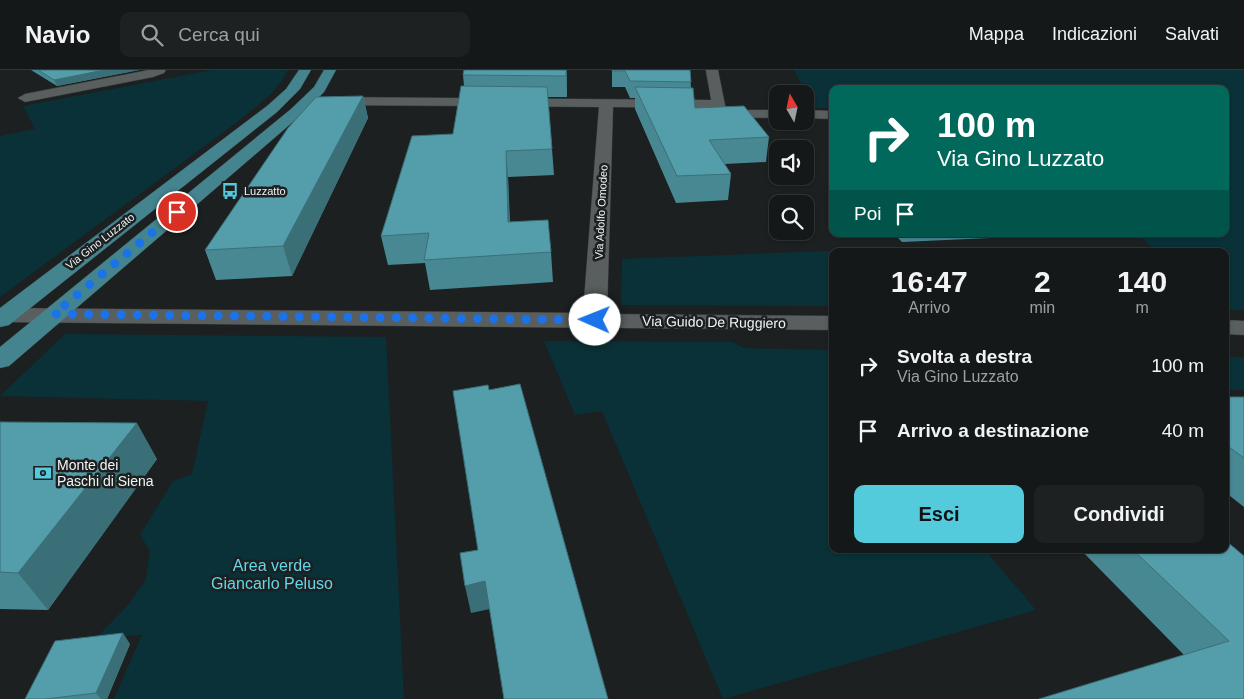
<!DOCTYPE html>
<html lang="it">
<style>
:root{--surface:#151819;--page:#1e2122;--text:#f1f3f6;--muted:#9da0a2;--line:#343738;--accent:#54cadd}
body{margin:0;font-family:Helvetica,sans-serif;background:var(--page);color:var(--text);height:100vh;display:flex;flex-direction:column;font-size:19px;white-space:nowrap}
*{box-sizing:border-box;margin:0}
p{font-size:16px;color:var(--muted)}
.icon{flex:none;width:28px;height:28px;fill:none;stroke:currentColor;stroke-width:2;stroke-linecap:round;stroke-linejoin:round}
.map{position:relative;flex:1;overflow:hidden}
.side{position:absolute;left:829px;top:178px;width:400px;height:305px;display:flex;flex-direction:column;background:var(--surface);border-radius:10px;box-shadow:0 1px 4px #0004,0 0 0 1px var(--line)}
.side>*{flex:none}
.hud{position:absolute;left:829px;top:15px;width:400px;height:152px;border-radius:10px;box-shadow:0 1px 4px #0004,0 0 0 1px var(--line);background:#00695c;color:#fff;overflow:hidden}
.needle{width:32px;rotate:351deg}
.controls{position:absolute;left:769px;top:15px;display:grid;gap:10px}
.controls a{display:grid;place-items:center;width:45px;height:45px;border-radius:10px;background:var(--surface);box-shadow:0 1px 4px #0004,0 0 0 1px var(--line);font-size:25px}
.pin{position:absolute;display:grid;place-items:center;width:42px;height:42px;color:#fff;margin:-21px;border:2px solid #fff;border-radius:50%;box-shadow:0 1px 5px #0007}
.me{position:absolute;width:55px;margin:-28px;rotate:271deg;stroke-linejoin:round;filter:drop-shadow(0 0 4px #0008)}
.turn{display:flex;align-items:center;gap:18px;height:105px;padding:0 25px;font-size:22px}
.turn .icon{width:65px;height:65px;stroke-width:2.5}
.turn b{display:block;font-size:35px;line-height:42px}
.then{display:flex;align-items:center;height:48px;padding:0 25px;background:#0003;gap:10px;font-size:19px}
.eta{display:flex;justify-content:space-evenly;align-items:center;height:85px;text-align:center}
.eta b{font-size:30px;font-weight:800;line-height:35px}
.cta{display:flex;gap:10px;margin-top:auto;padding:10px 25px}
.cta a{flex:1;height:58px;border-radius:10px;background:var(--accent);color:#111;font-size:20px;font-weight:800;line-height:58px;text-align:center}
.cta a+a{background:var(--page);color:var(--text)}
ul{padding:0;list-style:none}
li{display:flex;align-items:center;gap:15px;height:65px;padding:0 25px}
li div{flex:1}
li b{display:block;font-size:19px}
li em{font-style:normal}
header{display:flex;align-items:center;gap:30px;box-sizing:border-box;height:70px;padding:0 25px;background:var(--surface);border-bottom:1px solid var(--line)}
header strong{font-size:24px}
nav{display:flex;gap:28px;margin-inline-start:auto;font-size:18px}
.search{width:350px;height:45px;background:var(--page);display:flex;align-items:center;gap:12px;box-sizing:border-box;padding:0 18px;border-radius:10px;color:var(--muted);font-size:19px}
.map>svg:first-child{display:block}
.green{fill:#093137}
.lines{fill:none;stroke-linecap:round;stroke-linejoin:round}
.minor-casing{stroke:#3a3d3e;stroke-width:1}
.major-casing{stroke:#3a3d3e;stroke-width:1}
.minor{fill:#595e5f;fill-rule:evenodd}
.major{fill:#44848e;fill-rule:evenodd}
.wall{fill:#488893}
.shaded-wall{fill:#3b6f78}
.building{fill:#549eab;stroke:#3b6f78}
.route{stroke:#1a73e8;stroke-width:9;stroke-dasharray:0 16.2}
.labels{text-anchor:middle;dominant-baseline:central;stroke-width:5;stroke-linejoin:round;paint-order:stroke}
.far-poi-label{font-size:11px;fill:#f1f4f4;stroke:#1c2021;text-anchor:start}
.far-street-label{font-size:11px;fill:#f1f4f4;stroke:#1c2021}
.street-label{font-size:14px;fill:#f1f4f4;stroke:#1c2021}
.poi-label{font-size:14px;fill:#f1f4f4;stroke:#1c2021;text-anchor:start}
.near-park-label{font-size:16px;fill:#63d5e8;stroke:#1c2021}
</style>
<header>
<strong>Navio</strong>
<div class="search"><svg class="icon" aria-label="search" viewBox="0 0 24 24"><circle cx="10" cy="10" r="6"/><path d="M15 15l6 6"/></svg>Cerca qui</div>
<nav><a>Mappa</a><a>Indicazioni</a><a>Salvati</a></nav>
</header>
<div class="map">
<svg width="1244" height="629" viewBox="0 0 1244 629">
<rect width="100%" height="100%" fill="#1c2021"/>
<g class="green">
<path d="M 212,0 L 288,0 C 277,23 255,37 236,53 L 0,227 L 0,66 L 35,59 L 23,36 Z"/>
<polygon points="794,0 1244,0 1244,240 1225,240 1225,181 929,181 1153,178 1137,164 1225,164 1225,19 832,19 832,38 814,38"/>
<polygon points="878,179 879,181 832,181 832,236 621,235 622,189"/>
<polygon points="65,264 386,267 404,629 114,629 142,565 96,568 129,534 146,509 150,481 140,465 173,411 192,404 208,331 0,326"/>
<polygon points="544,271 733,272 744,278 832,280 832,479 984,479 1036,540 723,629 602,341 575,345"/>
<rect x="1225" y="287" width="19" height="33"/>
</g>
<g class="lines">
<g class="minor-casing">
<g id="minor">
<polygon points="149,0 166,0 164,3 153,7 25,32 18,28 25,24"/>
<polygon points="706,0 718,0 726,40 778,40 778,48 707,47 705,44 712,38 613,37 607,244 832,246 832,260 0,252 0,238 583,243 599,37 328,35 321,31 328,27 711,30"/>
<polygon points="805,40 832,41 832,49 805,48"/>
<polygon points="1225,250 1244,251 1244,265 1225,264"/>
</g>
</g>
<g class="major-casing">
<g id="major">
<polygon points="299,0 311,0 300,19 277,42 9,255 0,257 0,238 267,36 286,19"/>
<polygon points="324,0 336,0 324,22 301,45 9,296 0,298 0,277 291,39 314,17"/>
</g>
</g>
<use href="#minor" class="minor"/>
<use href="#major" class="major"/>
</g>
<g class="wall">
<polygon points="31,0 139,0 57,16"/>
<polygon points="464,0 567,0 567,27 548,27 554,105 508,107 510,152 551,182 553,212 430,220 425,193 388,195 381,166 453,64 464,16 463,5"/>
<polygon points="612,0 690,0 691,18 695,38 769,67 766,92 725,94 731,104 728,130 676,133 635,39 635,28 630,28 625,17 612,17"/>
<polygon points="363,26 368,48 292,206 216,210 205,180"/>
<polygon points="894,164 1037,164 1035,166 902,172"/>
<polygon points="1225,327 1244,327 1244,437 1225,422"/>
<polygon points="0,352 157,389 48,540 0,539"/>
<polygon points="1080,479 1225,479 1244,629 1184,585"/>
<polygon points="130,574 107,629 25,629"/>
</g>
<g class="shaded-wall">
<polygon points="104,0 139,0 57,16 54,10"/>
<polygon points="566,0 567,0 567,27"/>
<polygon points="363,26 368,48 292,206 283,176"/>
<polygon points="506,81 508,107 510,181 508,152"/>
<polygon points="137,353 157,389 48,540 18,503"/>
<polygon points="485,511 490,539 471,543 465,516"/>
<polygon points="123,563 130,574 107,629 101,629 96,623"/>
</g>
<g class="building">
<polygon points="38,0 104,0 54,10"/>
<polygon points="464,0 566,0 566,6 463,5"/>
<polygon points="612,0 690,0 691,12 630,11 625,1 612,1"/>
<polygon points="461,16 547,17 552,79 506,81 508,152 548,150 551,182 424,190 429,163 381,166 412,66 453,64"/>
<polygon points="635,17 693,18 695,38 744,36 769,67 709,70 731,104 677,106"/>
<polygon points="363,26 283,176 205,180 288,58 316,27"/>
<polygon points="520,314 608,629 504,629 485,511 465,516 460,483 478,480 453,321 488,315 489,320"/>
<polygon points="1225,327 1244,327 1244,388 1225,374"/>
<polygon points="0,352 137,353 18,503 0,502"/>
<polygon points="1225,470 1244,486 1244,629 1039,629 1229,571 1132,479 1225,479"/>
<polygon points="123,563 96,623 45,629 25,629 55,571"/>
</g>
<g class="lines">
<polyline class="route" points="177,142 54,244 595,250"/>
</g>
<defs>
<g id="bus-bare" transform="scale(1.35)"><path d="M-5-6H5V4H4V6H2V4H-2V6H-4V4H-5ZM-3.5-4V0h7V-4ZM-3.5 1.2v1.5H-2V1.2ZM2 1.2v1.5H3.5V1.2Z" fill="#54cadd" stroke="#1c2021" stroke-width="2.5" paint-order="stroke"/></g>
<g id="bank-bare" transform="scale(1.35)"><path d="M-6-4H6V4H-6ZM0-2.3a2.3 2.3 0 1 0 0 4.6a2.3 2.3 0 1 0 0-4.6Z" fill="#54cadd" stroke="#1c2021" stroke-width="2.5" paint-order="stroke"/></g>
</defs>
<g fill-rule="evenodd">
<use href="#bus-bare" x="230" y="121"/>
<use href="#bank-bare" x="43" y="403"/>
</g>
<g class="labels">
<g class="far-poi-label">
<text x="244" y="121">Luzzatto</text>
</g>
<g class="far-street-label">
<text transform="translate(601 142) rotate(-87)">Via Adolfo Omodeo</text>
<text transform="translate(100 171) rotate(-38)">Via Gino Luzzato</text>
</g>
<g class="street-label">
<text transform="translate(714 252) rotate(1)">Via Guido De Ruggiero</text>
</g>
<g class="poi-label">
<text x="57" y="395">Monte dei<tspan x="57" dy="16">Paschi di Siena</tspan></text>
</g>
<g class="near-park-label">
<text x="272" y="495">Area verde<tspan x="272" dy="18">Giancarlo Peluso</tspan></text>
</g>
</g>
</svg>
<div class="controls">
<a><svg class="needle" viewBox="-14 -14 28 28"><path d="M0-13l5 13h-10z" fill="#e53935"/><path d="M0 13l5-13h-10z" fill="#9da0a2"/></svg></a>
<a><svg class="icon" aria-label="sound" viewBox="0 0 24 24"><path d="M4 9h4l5-4v14l-5-4H4zM17 9q2 3 0 6"/></svg></a>
<a><svg class="icon" aria-label="search" viewBox="0 0 24 24"><circle cx="10" cy="10" r="6"/><path d="M15 15l6 6"/></svg></a>
</div>
<div class="pin" style="left:177px;top:142px;background:#d93025"><svg class="icon" aria-label="arrive" viewBox="0 0 24 24"><path d="M6 21V4h12l-3 4 3 4H6"/></svg></div>
<svg class="me" style="left:595px;top:250px" viewBox="-20 -20 40 40"><circle r="19" fill="#fff"/><path d="M0-13L10 11 0 6-10 11z" fill="#1a73e8"/></svg>
<div class="hud">
<div class="turn"><svg class="icon" aria-label="right" viewBox="0 0 24 24"><path d="M7 20v-9h11M14 6l5 5-5 5"/></svg><div><b>100 m</b>Via Gino Luzzato</div></div>
<div class="then">Poi<svg class="icon" aria-label="arrive" viewBox="0 0 24 24"><path d="M6 21V4h12l-3 4 3 4H6"/></svg></div>
</div>
<section class="side">
<div class="eta">
<div><b>16:47</b><p>Arrivo</p></div>
<div><b>2</b><p>min</p></div>
<div><b>140</b><p>m</p></div>
</div>
<ul>
<li><svg class="icon" aria-label="right" viewBox="0 0 24 24"><path d="M7 20v-9h11M14 6l5 5-5 5"/></svg><div><b>Svolta a destra</b><p>Via Gino Luzzato</p></div><em>100 m</em></li>
<li><svg class="icon" aria-label="arrive" viewBox="0 0 24 24"><path d="M6 21V4h12l-3 4 3 4H6"/></svg><div><b>Arrivo a destinazione</b></div><em>40 m</em></li>
</ul>
<div class="cta"><a>Esci</a><a>Condividi</a></div>
</section>
</div>
